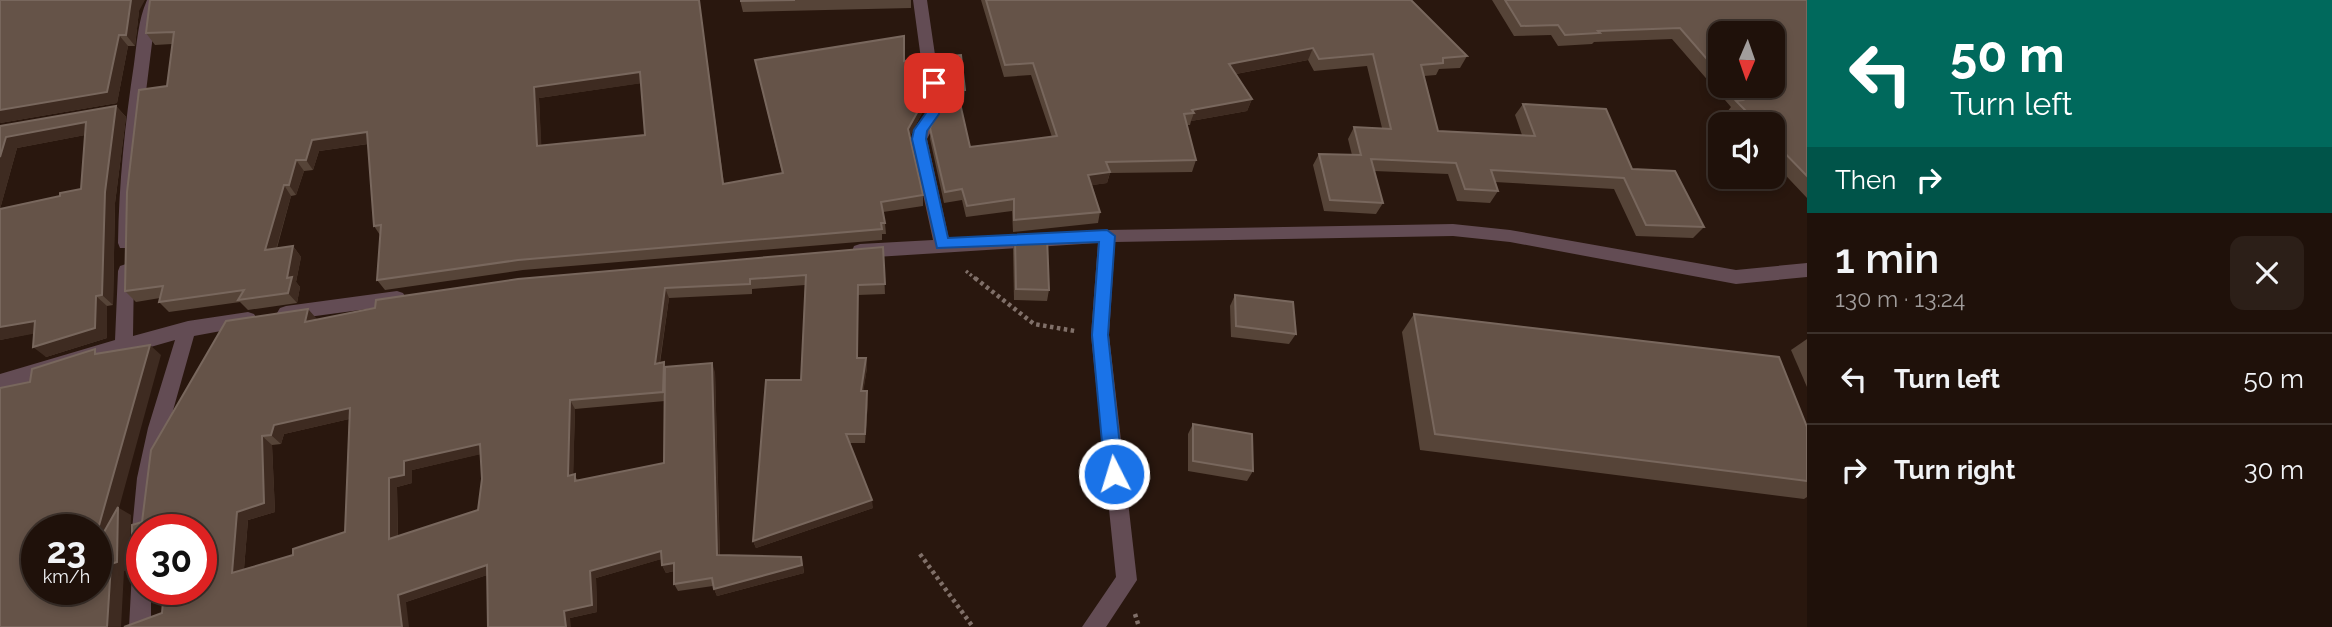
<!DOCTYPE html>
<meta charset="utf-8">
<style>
:root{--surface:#1f110a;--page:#2c1f18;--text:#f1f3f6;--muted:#a19d9c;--line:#3c312b}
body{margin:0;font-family:Raleway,sans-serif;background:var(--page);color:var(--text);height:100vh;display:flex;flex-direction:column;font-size:26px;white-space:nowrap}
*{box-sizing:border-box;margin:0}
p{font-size:23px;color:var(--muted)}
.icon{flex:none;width:38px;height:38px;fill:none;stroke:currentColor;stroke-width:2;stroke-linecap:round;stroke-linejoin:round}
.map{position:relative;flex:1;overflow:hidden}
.sheet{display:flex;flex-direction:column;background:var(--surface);width:525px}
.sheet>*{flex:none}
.top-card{background:#00695c;color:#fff;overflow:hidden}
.needle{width:46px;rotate:182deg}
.tools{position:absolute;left:1708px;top:21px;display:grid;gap:14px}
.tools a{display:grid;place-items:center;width:77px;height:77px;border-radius:14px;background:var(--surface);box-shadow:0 4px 10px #0003,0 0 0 2px var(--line);font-size:35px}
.speed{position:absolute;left:21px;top:514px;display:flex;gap:14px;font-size:35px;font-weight:700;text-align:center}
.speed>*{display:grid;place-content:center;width:91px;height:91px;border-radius:50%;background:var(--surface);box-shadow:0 4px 10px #0003,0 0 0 2px var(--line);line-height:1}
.speed small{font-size:18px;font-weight:400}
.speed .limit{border:10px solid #d22;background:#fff;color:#111}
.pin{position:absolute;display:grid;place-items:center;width:60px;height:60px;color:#fff;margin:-30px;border-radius:14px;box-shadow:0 4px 10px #0006}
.me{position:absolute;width:77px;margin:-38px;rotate:355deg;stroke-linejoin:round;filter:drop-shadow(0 0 5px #0008)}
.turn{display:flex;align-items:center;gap:24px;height:147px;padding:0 28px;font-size:32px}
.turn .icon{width:91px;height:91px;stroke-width:2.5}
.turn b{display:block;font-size:49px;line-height:60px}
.then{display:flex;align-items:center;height:66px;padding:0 28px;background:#0003;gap:14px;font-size:26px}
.round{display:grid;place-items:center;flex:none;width:74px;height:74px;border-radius:14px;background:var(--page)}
.headline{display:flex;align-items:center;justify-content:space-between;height:119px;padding:0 28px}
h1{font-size:42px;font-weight:600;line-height:52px}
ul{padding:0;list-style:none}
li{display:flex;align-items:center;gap:21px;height:91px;padding:0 28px;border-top:2px solid var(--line)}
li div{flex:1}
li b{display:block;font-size:26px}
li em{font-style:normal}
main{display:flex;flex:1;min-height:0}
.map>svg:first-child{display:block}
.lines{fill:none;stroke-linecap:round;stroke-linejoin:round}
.path-far1{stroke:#807069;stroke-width:3.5;stroke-dasharray:2.5 2.5;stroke-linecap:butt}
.path{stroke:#807069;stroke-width:4.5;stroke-dasharray:3.5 3.5;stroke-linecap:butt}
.street{fill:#634c54;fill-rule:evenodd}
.wall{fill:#564438;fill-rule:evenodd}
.shaded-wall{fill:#3e2b21}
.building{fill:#655348;stroke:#78675d;stroke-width:2;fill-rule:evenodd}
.route{fill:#1a73e8;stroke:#114b97;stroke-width:2}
</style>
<main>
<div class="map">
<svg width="1807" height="627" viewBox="0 0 1807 627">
<rect width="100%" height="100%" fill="#29170e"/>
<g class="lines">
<polyline class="path-far1" points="966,271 977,280"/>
<g class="path">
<polyline points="975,278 1034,324 1075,331"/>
<polyline points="920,554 973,627"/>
<polyline points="1135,614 1139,627"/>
</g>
<g class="street">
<path d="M 147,0 L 161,0 L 156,11 L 138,156 L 134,243 L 132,248 L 120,248 L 118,243 C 119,183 125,123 134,64 C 137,43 138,20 147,0 Z"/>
<polygon points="913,0 927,0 941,96 940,114 927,139 949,239 1107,230 1453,224 1510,230 1736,270 1807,263 1807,277 1736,284 1510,242 1453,236 1115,242 1109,335 1137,580 1106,627 1082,627 1116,577 1091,335 1098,243 860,258 854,256 852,251 854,246 860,244 933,240 911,139 925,114 926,96"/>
<polygon points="126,264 132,266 134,271 133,336 188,321 248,312 254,314 257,319 254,324 248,326 194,336 161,453 152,530 142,530 142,590 151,590 151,627 129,627 134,535 132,530 137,478 148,428 175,340 0,390 0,374 115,340 118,271 120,266"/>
<polygon points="397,291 403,293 406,298 403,303 397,305 286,320 280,318 277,313 280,308 286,306"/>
</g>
</g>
<g class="wall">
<path d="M 699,0 L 724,184 L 782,173 L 755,60 L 904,61 L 922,113 L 910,136 L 923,195 L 923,206 L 883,212 L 885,223 L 886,234 L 882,234 L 882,240 L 523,270 L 385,290 L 377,280 L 380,235 L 374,226 L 368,144 L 319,151 L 313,170 L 304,171 L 296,195 L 291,196 L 277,248 L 293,246 L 301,257 L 296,282 L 300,287 L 297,303 L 248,310 L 240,302 L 169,312 L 159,302 L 160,298 L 136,302 L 125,291 L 167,86 L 172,44 L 155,45 L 146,33 ZM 641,83 L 645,135 L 541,146 L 539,98 Z"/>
<polygon points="740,0 911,0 911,8 743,12"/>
<polygon points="981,0 1411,0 1467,56 1460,68 1439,69 1436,75 1424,76 1438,131 1522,135 1515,115 1523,104 1632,169 1704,227 1693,238 1636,236 1614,189 1495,182 1498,191 1490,203 1457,201 1448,174 1374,171 1383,203 1376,214 1324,211 1313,165 1319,154 1352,155 1348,139 1354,127 1382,128 1367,66 1314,71 1308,60 1236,74 1252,99 1247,111 1191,121 1190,125 1187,125 1196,160 1192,172 1110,173 1107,183 1092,185 1100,212 1098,223 1013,232 1012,211 966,217 962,200 944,203 930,139 930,128 943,102 944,95 940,69 940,57 965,90 964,102 960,102 970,147 1052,137 1031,75 1004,77"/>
<path d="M 1492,0 L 1807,0 L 1807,198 L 1773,162 L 1773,124 L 1739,124 L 1727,112 L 1731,107 L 1672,39 L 1594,42 L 1592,44 L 1558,46 L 1551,35 L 1514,36 ZM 1720,33 L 1773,86 L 1720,86 Z"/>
<polygon points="139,11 135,46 128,46 117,103 0,123"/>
<path d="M 116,106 L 126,117 L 115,203 L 113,305 L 107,306 L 107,338 L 46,357 L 34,333 L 0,340 L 0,126 ZM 85,135 L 81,189 L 60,196 L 0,209 L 17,148 Z"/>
<polygon points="1015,238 1049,290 1047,301 1014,300 1013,249"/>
<path d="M 883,247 L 885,294 L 858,295 L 858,358 L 866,358 L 867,368 L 863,391 L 868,401 L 865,443 L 850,443 L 873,508 L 756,548 L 753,541 L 801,380 L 805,285 L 752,289 L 752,294 L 669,298 L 660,363 L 664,362 L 665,367 L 715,372 L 720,555 L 803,565 L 804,573 L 717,596 L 713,586 L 678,591 L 674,584 L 674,571 L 666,573 L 662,565 L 661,559 L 596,578 L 597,612 L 570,618 L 487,575 L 406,602 L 162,613 L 201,590 L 142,522 L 308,309 L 316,320 ZM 665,401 L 664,463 L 578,480 L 573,475 L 575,409 ZM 349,419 L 345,532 L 293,555 L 244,569 L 248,520 L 275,512 L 272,445 L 281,444 L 284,434 ZM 480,454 L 482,479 L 478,510 L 398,536 L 397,487 L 412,483 L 412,470 Z"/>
<polygon points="1235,295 1296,334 1289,344 1231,337 1230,306"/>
<polygon points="1414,314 1807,427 1807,497 1804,499 1420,450 1402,332"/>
<polygon points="1807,339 1807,387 1791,350"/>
<polygon points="1193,424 1253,471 1247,481 1188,471 1188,434"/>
</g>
<g class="shaded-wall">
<polygon points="131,0 145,0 139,11 135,46 126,35"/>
<polygon points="699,0 725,194 723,184"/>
<polygon points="119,35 128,46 117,103 0,123 0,110"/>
<polygon points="1313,48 1308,60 1225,76 1229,64"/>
<polygon points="640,72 643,83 539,98 542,157 537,146 534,87"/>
<polygon points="1252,99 1247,111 1191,121 1194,113 1192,110"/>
<polygon points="923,102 922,113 908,140 908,129"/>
<polygon points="116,106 126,117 115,203 113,305 102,295 105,192"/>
<polygon points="86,122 96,133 17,148 0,209 0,157 6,137"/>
<polygon points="367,132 374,143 319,151 313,170 306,160 312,140"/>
<polygon points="296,160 304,171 296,195 289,185"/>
<polygon points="1110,172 1107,183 1086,186 1088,175"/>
<polygon points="284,185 291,196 273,260 265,250"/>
<polygon points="293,246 301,257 296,282 300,287 297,303 288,293 287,278"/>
<polygon points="665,288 669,298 658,373 655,364"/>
<polygon points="96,296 107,306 107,338 46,357 33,347"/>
<polygon points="308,309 317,319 314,332 305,322"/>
<polygon points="35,321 48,331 0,340 0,327"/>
<polygon points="150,345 161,355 119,508 131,515 130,570 124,571 121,627 107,627 111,537 98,529"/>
<polygon points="866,358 867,368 862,400 861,391"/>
<polygon points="664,362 667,372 666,401 663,392"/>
<polygon points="712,363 715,372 720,563 717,555"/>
<polygon points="867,391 868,401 865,443 865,434"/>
<polygon points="570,400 575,409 573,484 568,476"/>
<polygon points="350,408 358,417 284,434 281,444 271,435 274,425"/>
<polygon points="262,436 272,445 275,512 248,520 243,580 232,573 237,512"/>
<polygon points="480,444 486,453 412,470 412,483 397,487 398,547 389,539 389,478 404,461"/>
<polygon points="872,500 873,508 756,548 753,541"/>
<polygon points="661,551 665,558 596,578 597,612 570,618 571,627 566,627 564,611 590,571"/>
<polygon points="142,553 142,562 132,556"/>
<polygon points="801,557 804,573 717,596 714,589"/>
<polygon points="674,563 678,570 666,573 662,565"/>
<polygon points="487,565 493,573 406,602 409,627 402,627 398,595"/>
</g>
<g class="building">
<polygon points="0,0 131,0 126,35 119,35 107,92 0,110"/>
<path d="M 150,0 L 699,0 L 723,184 L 783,173 L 755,60 L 904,36 L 904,61 L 920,59 L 923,102 L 908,129 L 923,195 L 881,202 L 885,223 L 881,223 L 882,229 L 518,260 L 377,280 L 381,225 L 374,226 L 367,132 L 312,140 L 306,160 L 296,160 L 289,185 L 284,185 L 265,250 L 293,246 L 287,278 L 292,277 L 288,293 L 238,300 L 244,290 L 159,302 L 163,286 L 125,291 L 127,192 L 139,90 L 167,86 L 174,32 L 146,33 ZM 640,72 L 645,135 L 537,146 L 534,87 Z"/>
<polygon points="741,0 795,0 741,1"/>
<polygon points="986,0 1411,0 1467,56 1443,58 1443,63 1421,65 1438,131 1535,136 1523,104 1606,109 1632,169 1675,171 1704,227 1646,225 1624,178 1491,170 1498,191 1465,189 1456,163 1371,159 1383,203 1330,200 1319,154 1361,155 1354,127 1391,129 1373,54 1319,59 1313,48 1229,64 1252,99 1192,110 1194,113 1184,114 1196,160 1106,162 1110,172 1088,175 1100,212 1014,220 1014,199 967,206 962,189 945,192 930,128 943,102 944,84 940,57 961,55 965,90 957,90 970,147 1057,136 1033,63 1005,65"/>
<polygon points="1505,0 1807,0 1807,176 1773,141 1773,124 1759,124 1736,101 1743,100 1731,86 1773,86 1773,33 1720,33 1720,74 1680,28 1598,31 1600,33 1565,35 1558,25 1521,26"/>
<polygon points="116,106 105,192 102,295 96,296 95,328 33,347 35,321 0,327 0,209 60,196 60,193 81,189 86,122 6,137 0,157 0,126"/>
<polygon points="1047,236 1049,290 1016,289 1015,238"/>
<path d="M 883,247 L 885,284 L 858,285 L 857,358 L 866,358 L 861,391 L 867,391 L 865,434 L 846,434 L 872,500 L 753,541 L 766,380 L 801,380 L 806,275 L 750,279 L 750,284 L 665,288 L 655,364 L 664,362 L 663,392 L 570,400 L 568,476 L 575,474 L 575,481 L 664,463 L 665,367 L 712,363 L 717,555 L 801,557 L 802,565 L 714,589 L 712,578 L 674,584 L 674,563 L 662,565 L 661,551 L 590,571 L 592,605 L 564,611 L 566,627 L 488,627 L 487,565 L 398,595 L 402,627 L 124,627 L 162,613 L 164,590 L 201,590 L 201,530 L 142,530 L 142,553 L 132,556 L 132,525 L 142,522 L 151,450 L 226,321 L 308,309 L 305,322 L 375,308 L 376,300 L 518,279 ZM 350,408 L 345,532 L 293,549 L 293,555 L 232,573 L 237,512 L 264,503 L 262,436 L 271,435 L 274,425 ZM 480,444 L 482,479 L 478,510 L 389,539 L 389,478 L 404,475 L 404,461 Z"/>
<polygon points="1235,295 1293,302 1296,334 1236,326"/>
<polygon points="1414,314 1779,357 1807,427 1807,481 1435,434"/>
<path d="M 150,345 L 98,529 L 104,532 L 118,507 L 117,562 L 111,564 L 107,627 L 0,627 L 0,388 L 30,382 L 32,369 L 95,349 L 95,354 ZM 37,530 L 96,530 L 96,590 L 37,590 Z"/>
<polygon points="1193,424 1252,434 1253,471 1193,461"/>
</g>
<polygon class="route" points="934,79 941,83 939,114 927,131 926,139 948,238 1107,230 1115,236 1108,335 1123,474 1120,480 1114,482 1108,480 1105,474 1092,335 1099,242 937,248 912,139 914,130 926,113 928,83"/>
</svg>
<div class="tools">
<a><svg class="needle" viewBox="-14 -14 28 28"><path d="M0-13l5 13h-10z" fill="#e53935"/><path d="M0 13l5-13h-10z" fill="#a19d9c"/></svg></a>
<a><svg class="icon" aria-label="sound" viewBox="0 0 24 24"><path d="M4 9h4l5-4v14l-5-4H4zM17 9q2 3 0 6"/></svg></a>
</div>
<div class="speed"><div>23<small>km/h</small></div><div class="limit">30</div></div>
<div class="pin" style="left:934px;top:83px;background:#d93025"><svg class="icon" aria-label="arrive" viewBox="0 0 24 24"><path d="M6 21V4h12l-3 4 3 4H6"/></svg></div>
<svg class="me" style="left:1114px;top:474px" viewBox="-20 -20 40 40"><circle r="17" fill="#1a73e8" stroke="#fff" stroke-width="3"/><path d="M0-11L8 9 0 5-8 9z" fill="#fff"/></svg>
</div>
<section class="sheet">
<div class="top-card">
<div class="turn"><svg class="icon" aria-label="left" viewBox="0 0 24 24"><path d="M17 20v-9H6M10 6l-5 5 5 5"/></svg><div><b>50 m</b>Turn left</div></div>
<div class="then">Then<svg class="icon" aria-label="right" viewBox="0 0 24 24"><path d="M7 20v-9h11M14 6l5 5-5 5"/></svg></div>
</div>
<div class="headline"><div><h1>1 min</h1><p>130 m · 13:24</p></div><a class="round"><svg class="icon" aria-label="close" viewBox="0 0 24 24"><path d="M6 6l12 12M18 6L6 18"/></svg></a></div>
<ul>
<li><svg class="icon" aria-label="left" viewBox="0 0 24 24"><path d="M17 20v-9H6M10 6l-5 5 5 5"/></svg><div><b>Turn left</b></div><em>50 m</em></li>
<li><svg class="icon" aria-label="right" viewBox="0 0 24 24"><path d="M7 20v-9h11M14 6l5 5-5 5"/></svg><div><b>Turn right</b></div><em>30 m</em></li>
</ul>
</section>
</main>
